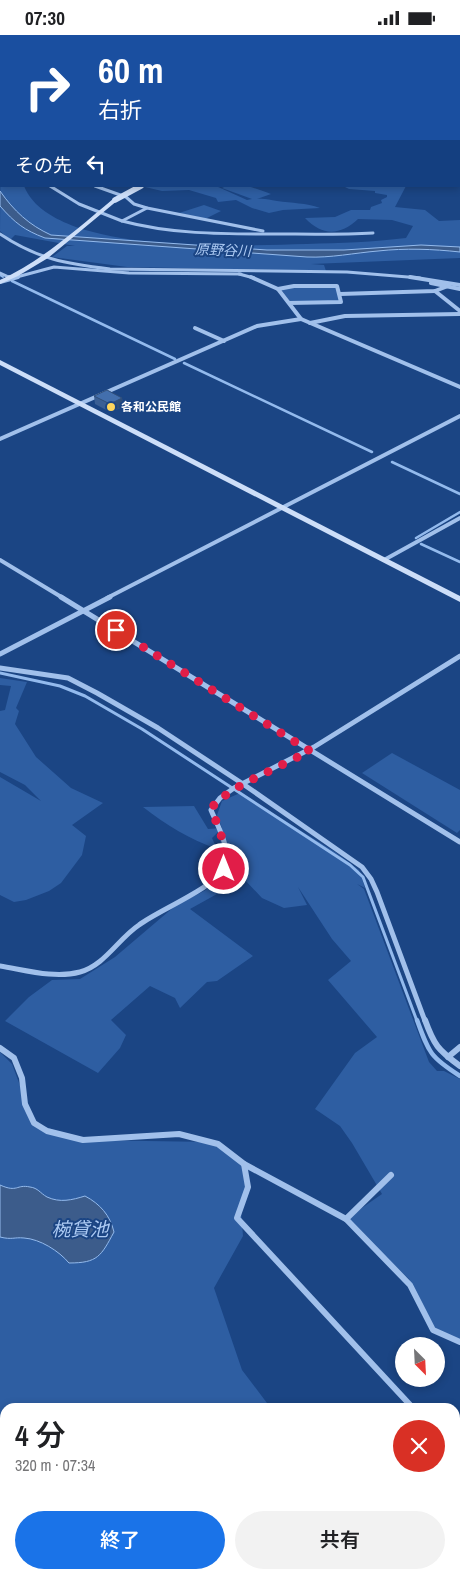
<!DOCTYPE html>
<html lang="ja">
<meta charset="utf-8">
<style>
:root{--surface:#fff;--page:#f2f2f2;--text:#202124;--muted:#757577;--accent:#1a73e8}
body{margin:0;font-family:"Archivo Narrow","Noto Sans JP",sans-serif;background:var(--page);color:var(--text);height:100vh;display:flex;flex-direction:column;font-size:19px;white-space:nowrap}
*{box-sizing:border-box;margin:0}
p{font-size:16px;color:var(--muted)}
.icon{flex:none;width:28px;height:28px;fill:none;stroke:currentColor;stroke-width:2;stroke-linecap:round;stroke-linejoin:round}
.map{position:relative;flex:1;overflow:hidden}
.drawer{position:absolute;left:0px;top:1368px;width:460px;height:176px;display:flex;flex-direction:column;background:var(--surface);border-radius:15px 15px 0 0;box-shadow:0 2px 8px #0003}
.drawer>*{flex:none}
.top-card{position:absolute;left:0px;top:0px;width:460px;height:152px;box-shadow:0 2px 8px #0003;background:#1a4fa0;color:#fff;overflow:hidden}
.needle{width:32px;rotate:156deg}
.controls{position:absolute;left:395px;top:1302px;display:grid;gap:10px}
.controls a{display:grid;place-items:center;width:50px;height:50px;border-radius:50%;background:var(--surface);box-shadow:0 2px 8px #0003;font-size:25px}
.pin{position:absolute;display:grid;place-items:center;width:42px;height:42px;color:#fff;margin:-21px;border:2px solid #fff;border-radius:50%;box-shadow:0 1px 5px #0007}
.me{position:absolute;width:55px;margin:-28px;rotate:0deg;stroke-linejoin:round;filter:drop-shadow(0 0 4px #0008)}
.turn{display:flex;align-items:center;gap:18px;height:105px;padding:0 15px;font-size:22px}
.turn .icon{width:65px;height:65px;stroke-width:2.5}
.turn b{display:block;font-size:35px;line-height:42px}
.then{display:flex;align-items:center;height:48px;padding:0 15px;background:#0003;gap:10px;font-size:19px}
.round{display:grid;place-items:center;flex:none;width:52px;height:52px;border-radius:26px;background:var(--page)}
.headline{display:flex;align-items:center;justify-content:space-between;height:85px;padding:0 15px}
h1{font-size:30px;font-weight:600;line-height:38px}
.cta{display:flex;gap:10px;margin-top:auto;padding:10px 15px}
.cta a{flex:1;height:58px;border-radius:30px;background:var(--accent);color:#fff;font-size:20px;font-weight:600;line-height:58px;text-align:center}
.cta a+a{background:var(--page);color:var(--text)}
.status{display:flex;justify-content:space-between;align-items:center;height:35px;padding:0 25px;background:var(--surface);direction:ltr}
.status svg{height:14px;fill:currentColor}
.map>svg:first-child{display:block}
.green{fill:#2e5ea2}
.water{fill:#3c5c8b;stroke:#93baed}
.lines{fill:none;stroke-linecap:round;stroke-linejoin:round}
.stream-far3{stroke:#93baed;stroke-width:2}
.stream-far2{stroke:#93baed;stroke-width:2.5}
.stream-far1{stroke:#93baed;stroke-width:3}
.stream{stroke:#93baed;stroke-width:4.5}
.street-far3{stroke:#a1c0eb;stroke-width:3}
.street-far2{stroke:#a1c0eb;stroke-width:4}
.street-far1{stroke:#a1c0eb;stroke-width:5}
.street{stroke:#a1c0eb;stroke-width:6}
.secondary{fill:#cddef8;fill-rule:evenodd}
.highway{fill:#fff;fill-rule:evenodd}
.secondary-bridge{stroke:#cddef8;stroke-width:5.5}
.wall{fill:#3a5f95}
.shaded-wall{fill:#2f4e79}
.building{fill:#436fad;stroke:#2f4e79}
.route{stroke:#e11d48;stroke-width:9;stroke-dasharray:0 16.2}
.poi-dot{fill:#fdd55d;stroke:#1b4584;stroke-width:2}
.labels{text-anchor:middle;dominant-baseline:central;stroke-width:4;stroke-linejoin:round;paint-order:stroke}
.far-poi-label{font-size:12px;font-weight:bold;fill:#fff;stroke:#1b4584;text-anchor:start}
.far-water-label{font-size:14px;font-style:italic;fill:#accaf3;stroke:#1b4584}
.near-water-label{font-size:19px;font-style:italic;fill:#accaf3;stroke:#1b4584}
</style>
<div class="status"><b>07:30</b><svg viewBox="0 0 49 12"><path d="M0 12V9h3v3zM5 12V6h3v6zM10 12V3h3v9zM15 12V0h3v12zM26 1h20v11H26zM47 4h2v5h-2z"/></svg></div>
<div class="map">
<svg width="460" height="1543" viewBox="0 0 460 1543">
<rect width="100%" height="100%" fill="#1b4584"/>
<g class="green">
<path d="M 1,91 L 1,151 L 24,151 C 33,173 55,184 76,192 C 140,214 240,211 307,209 C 340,208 374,207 406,203 L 413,191 L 392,185 L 358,184 C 340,201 322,201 305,183 L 335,182 L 351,175 L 370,175 L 371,172 L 382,168 L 381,165 L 387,162 L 387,160 L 375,158 L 375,156 L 349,154 L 343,151 L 406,151 L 395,172 L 425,175 L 439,186 L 460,185 L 460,223 L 311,229 L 324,230 L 326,236 L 127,232 L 52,222 L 67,211 L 75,211 L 15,200 L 10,205 L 0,196 Z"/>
<path d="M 216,151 L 247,165 L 252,164 L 222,153 C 236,145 257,154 271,159 L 257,164 C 265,163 269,165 277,166 C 292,168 306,168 320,173 L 283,175 L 269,178 L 252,173 L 236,165 L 218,167 L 216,163 L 189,155 L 162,156 L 145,152 Z"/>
<polygon points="204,170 221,176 205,184 179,178"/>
<polygon points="287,252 336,252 340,267 290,267 281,254"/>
<polygon points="0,643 27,647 16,673 19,676 15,689 36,722 71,753 103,768 72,790 86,801 82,820 61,848 49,856 26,865 14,867 0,860 0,742 41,766 25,750 0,737 0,676 5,675 11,651 0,650"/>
<polygon points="392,718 460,755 460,795 457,798 362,738"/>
<path d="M 240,758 L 335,817 L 359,835 L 365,853 L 357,849 L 364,854 L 429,1027 L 437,1036 L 444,1036 L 460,1044 L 460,1307 L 431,1291 L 409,1244 L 346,1184 L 382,1159 L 352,1108 L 340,1091 L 315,1074 L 355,1018 L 377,1002 L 328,945 L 351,926 L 332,904 L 298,852 L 307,870 L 284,873 L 262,863 L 243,843 L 235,844 L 217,859 L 190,874 L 253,921 L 217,946 L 207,947 L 180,973 L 175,963 L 150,951 L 111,985 L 126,1000 L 120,1013 L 98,1038 L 5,986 L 29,962 L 52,945 L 80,944 L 115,922 L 175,871 L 204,856 L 225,842 L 219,796 L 212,803 L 217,814 C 189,804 166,790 143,772 L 194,771 L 208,794 L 222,793 L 217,780 L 222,766 Z"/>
<polygon points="0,1017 12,1029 34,1088 83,1105 211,1107 244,1129 248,1152 241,1176 243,1201 214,1253 242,1335 270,1372 5,1372 5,1515 0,1520"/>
<polygon points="98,1539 232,1539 229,1543 99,1543"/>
<polygon points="241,1539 446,1539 452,1543 246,1543"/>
</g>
<g class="water">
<path d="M 0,156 C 14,176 29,190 51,200 L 267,215 L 344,215 L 421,210 L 460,212 L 460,217 C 433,214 405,213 378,216 C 354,218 331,223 307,222 L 45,203 C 24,195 15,188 0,171 Z"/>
<path d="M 0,1150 C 18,1158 16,1149 30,1152 C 38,1153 40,1158 47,1162 C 60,1168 72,1165 85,1161 C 100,1169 110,1180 114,1197 C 101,1221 98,1228 69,1228 C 59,1216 40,1204 24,1203 C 14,1202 12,1205 0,1202 Z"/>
</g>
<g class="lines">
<g class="stream-far3">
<polyline points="206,0 208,1"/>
<polyline points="390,0 393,1"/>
<polyline points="221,1 226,0"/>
<polyline points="0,240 3,242"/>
</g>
<g class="stream-far2">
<polyline points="12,246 175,324"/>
<polyline points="184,328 372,417"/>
<polyline points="392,427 460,459"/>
<polyline points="416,503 460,477"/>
<polyline points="421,509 460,527"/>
</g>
<polyline class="stream-far1" points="0,638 60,651 85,661 142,694 350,830 363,842 417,986"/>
<path class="stream" d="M 417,985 C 429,1018 430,1022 460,1041"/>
<g class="street-far3">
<polyline points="64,0 68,1"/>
<polyline points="252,0 254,1"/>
<polyline points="52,1 57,0"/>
<polyline points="104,1 106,0"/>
<polyline points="230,1 237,0"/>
<polyline points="50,151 79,169 122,186 147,173"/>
<polyline points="95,151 126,162 134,169 147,173 263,196"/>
<path d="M 122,186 C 170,199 220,199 270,199 C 304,199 339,200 373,198"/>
<path d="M 0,199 C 37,224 67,229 110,234 L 347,237 L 420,243"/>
<polyline points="0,238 11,243"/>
<polyline points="239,239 254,243"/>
<polyline points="13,243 54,232 129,238 241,239"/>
</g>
<g class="street-far2">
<polyline points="9,242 11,243"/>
<polyline points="251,242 278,254"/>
<polyline points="410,242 460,250"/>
<polyline points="0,247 18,242"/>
<polyline points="431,248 460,254"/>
<polyline points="435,256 460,276"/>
<polyline points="340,259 435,256 448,251"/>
<polyline points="289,268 341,267 337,251 294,251 278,254 301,284 460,352"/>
<polyline points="310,288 345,281 460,279"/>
<polyline points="195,293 224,306"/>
<polyline points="0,404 257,291 301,284"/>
<polyline points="0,525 63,563"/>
<polyline points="384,525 460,483"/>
<polyline points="107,563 460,381"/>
</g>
<g class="street-far1">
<polyline points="61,562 460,807"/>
<polyline points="0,619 110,562"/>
<polyline points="0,633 68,643 97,658 158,693 243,749 362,832 371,844 377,857 425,986"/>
<path d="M 0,931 C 25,935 55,944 80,937 C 105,930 118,904 139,890 C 157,876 216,852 224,833 C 232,815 218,792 211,775 L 220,763 L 234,753 L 314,712 L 460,621"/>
</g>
<g class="street">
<path d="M 425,985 C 434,1010 438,1015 460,1031"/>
<polyline points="0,1013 14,1023 22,1043 25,1069 34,1088 47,1096 83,1105 179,1099 218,1109 244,1129 346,1184 410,1250 433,1295 460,1307"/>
<polyline points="448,1022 460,1012"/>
<polyline points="244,1129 248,1152 237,1183 412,1372"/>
<polyline points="346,1184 391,1140"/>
<polyline points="455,1414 460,1419"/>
<polyline points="0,1520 5,1515"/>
</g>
<g class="secondary">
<polygon points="0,6 1,7 1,9 0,10"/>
<path d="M 113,164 L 118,165 L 48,223 L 18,241 L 0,249 L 0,245 C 43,225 77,194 113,164 Z"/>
<polygon points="0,325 460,561 460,567 0,330"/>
</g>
<rect class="highway" x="0" y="82" width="1" height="4"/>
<polyline class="secondary-bridge" points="115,165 141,151"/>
</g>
<polygon class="wall" points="94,361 122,363 123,372 110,377 95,369"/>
<polygon class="shaded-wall" points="122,363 123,372 110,377 110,369"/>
<polygon class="building" points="107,355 122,363 110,369 94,361"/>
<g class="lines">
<polyline class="route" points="116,595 310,716 243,749 215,767 212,775 227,817 224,834"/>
</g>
<circle class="poi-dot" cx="111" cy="372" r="5"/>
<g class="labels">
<g class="far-poi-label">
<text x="121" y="372">各和公民館</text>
</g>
<g class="far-water-label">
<text transform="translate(223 215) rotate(2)">原野谷川</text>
</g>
<g class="near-water-label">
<text x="80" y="1194">椀貸池</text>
</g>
</g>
</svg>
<div class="controls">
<a><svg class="needle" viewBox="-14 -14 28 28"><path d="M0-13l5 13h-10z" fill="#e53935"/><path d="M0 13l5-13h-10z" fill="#757577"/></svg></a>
</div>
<div class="pin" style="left:116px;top:595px;background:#d93025"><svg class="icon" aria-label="arrive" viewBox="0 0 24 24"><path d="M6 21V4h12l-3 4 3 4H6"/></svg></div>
<svg class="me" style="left:224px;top:834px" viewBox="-20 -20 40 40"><circle r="17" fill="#e11d48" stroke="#fff" stroke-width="3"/><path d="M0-11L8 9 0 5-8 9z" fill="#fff"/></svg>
<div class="top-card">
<div class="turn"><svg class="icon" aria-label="right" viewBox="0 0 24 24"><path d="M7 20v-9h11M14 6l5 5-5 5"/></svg><div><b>60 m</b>右折</div></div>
<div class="then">その先<svg class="icon" aria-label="left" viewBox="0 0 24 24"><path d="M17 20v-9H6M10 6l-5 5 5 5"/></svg></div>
</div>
<section class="drawer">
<div class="headline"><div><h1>4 分</h1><p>320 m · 07:34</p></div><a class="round" style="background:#d93025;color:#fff"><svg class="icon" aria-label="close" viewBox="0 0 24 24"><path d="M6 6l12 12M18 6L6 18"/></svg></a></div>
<div class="cta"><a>終了</a><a>共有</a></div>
</section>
</div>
